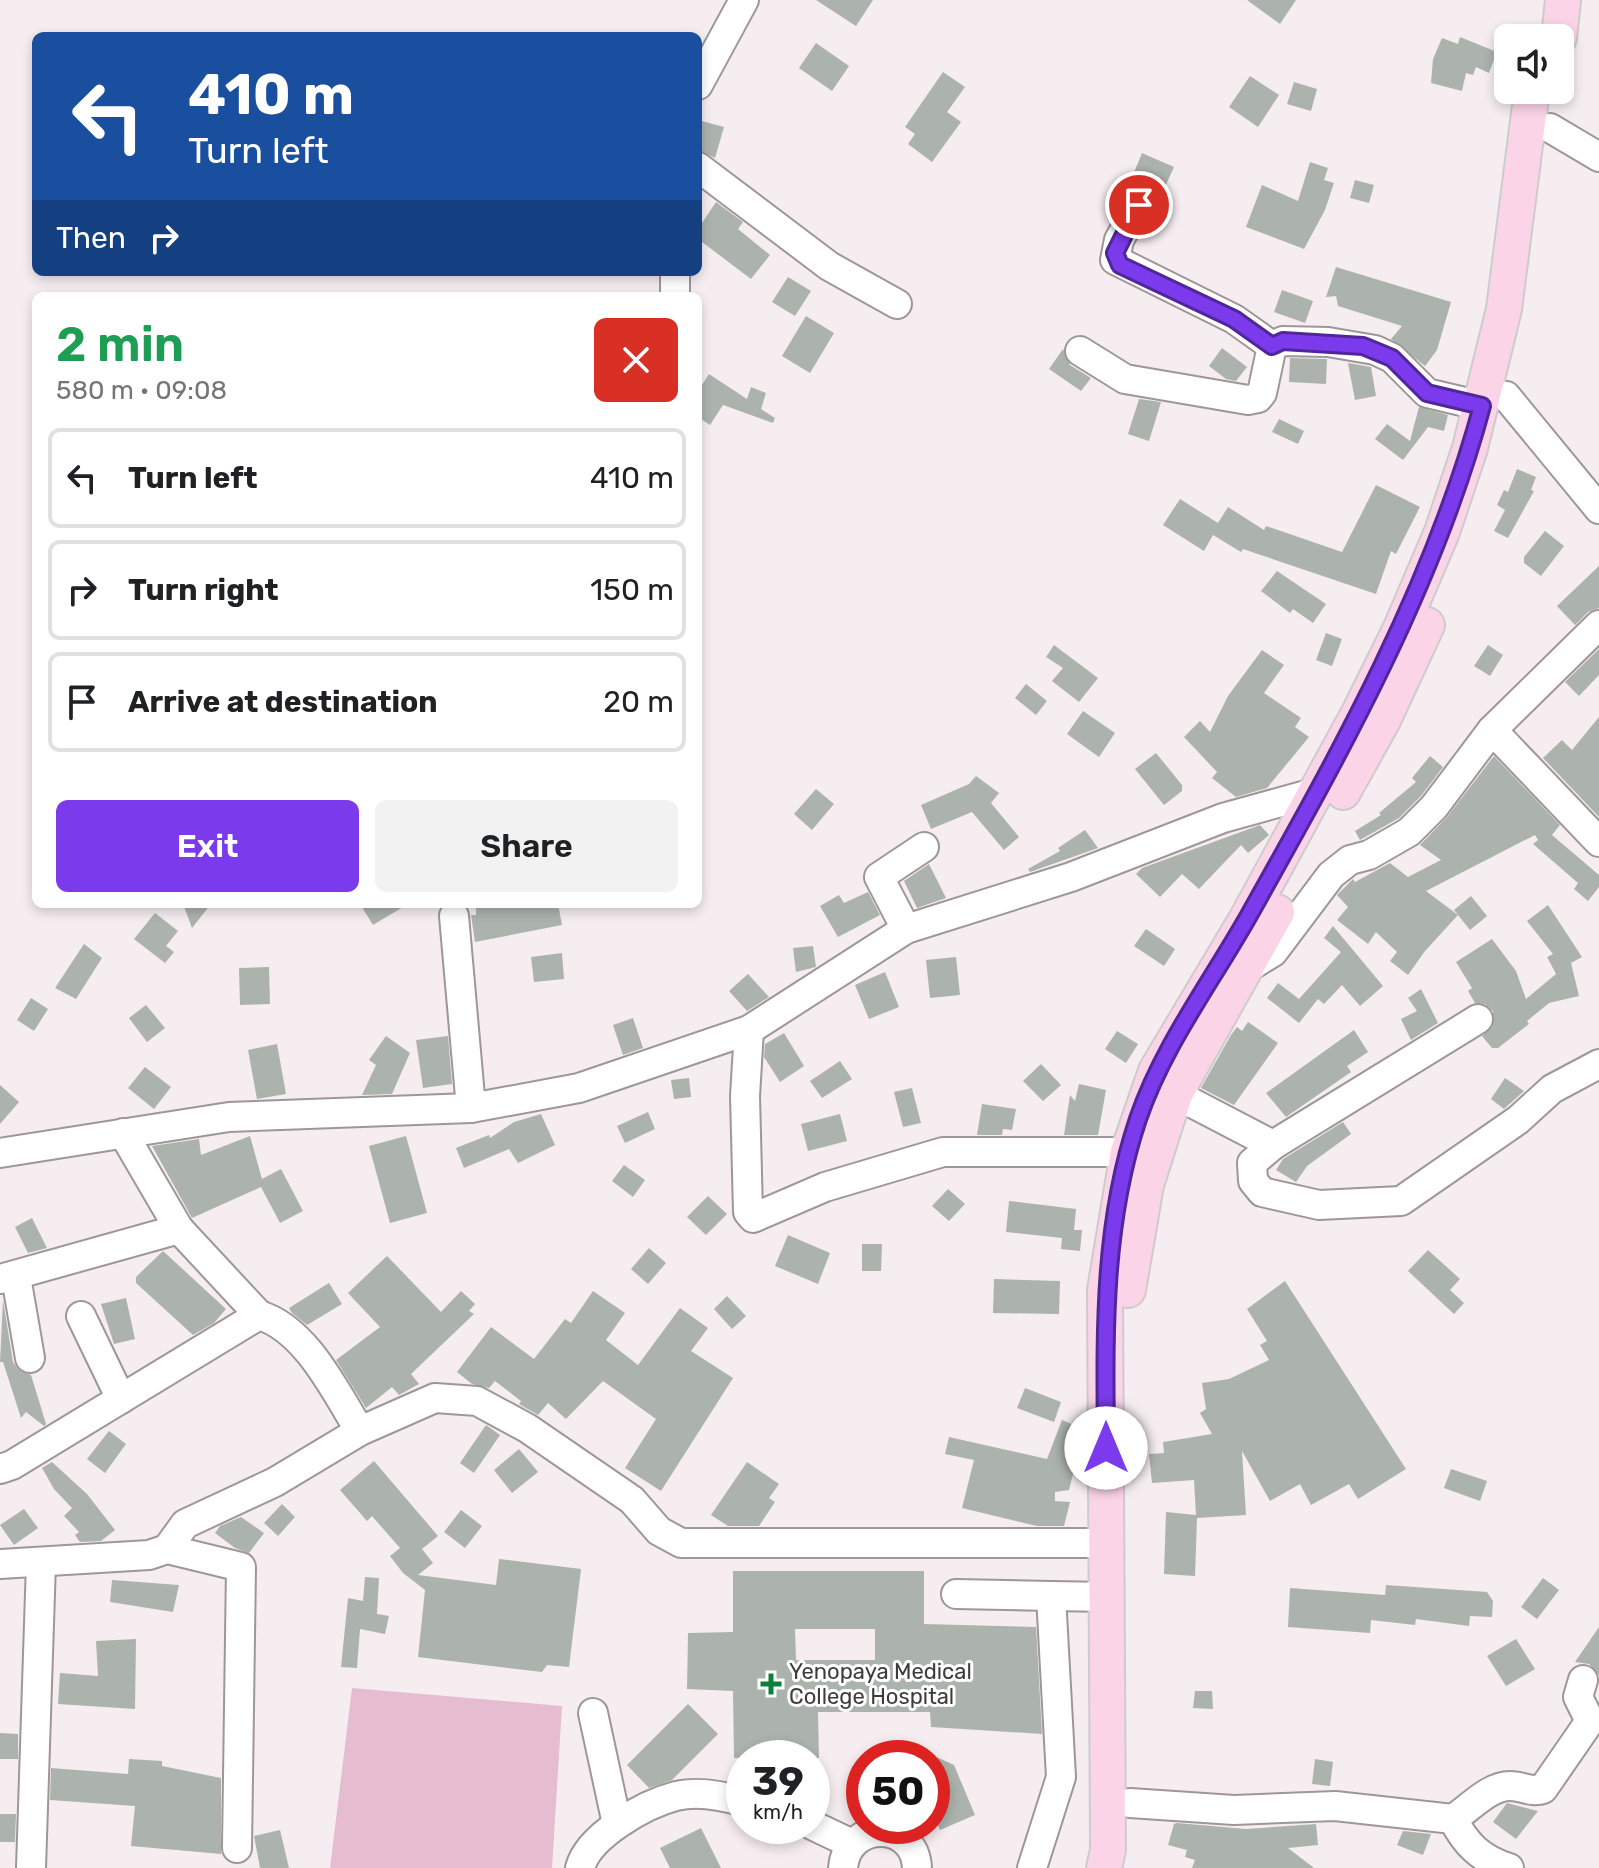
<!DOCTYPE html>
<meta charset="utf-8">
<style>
:root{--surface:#fff;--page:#f2f2f2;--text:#202124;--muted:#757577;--line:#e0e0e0;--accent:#7c3aed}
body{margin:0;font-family:Rubik,sans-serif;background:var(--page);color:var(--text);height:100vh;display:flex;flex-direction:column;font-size:30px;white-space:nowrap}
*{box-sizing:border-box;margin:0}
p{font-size:26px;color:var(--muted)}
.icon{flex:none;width:44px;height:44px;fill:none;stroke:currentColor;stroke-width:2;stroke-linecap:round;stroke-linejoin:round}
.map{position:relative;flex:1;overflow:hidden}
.details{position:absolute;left:32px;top:292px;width:670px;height:616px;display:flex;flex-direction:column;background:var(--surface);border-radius:12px;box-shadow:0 4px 12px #0003}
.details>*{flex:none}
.guide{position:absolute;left:32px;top:32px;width:670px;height:244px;border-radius:12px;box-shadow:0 4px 12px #0003;background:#1a4fa0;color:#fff;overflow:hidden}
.tools{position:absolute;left:1494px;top:24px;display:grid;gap:16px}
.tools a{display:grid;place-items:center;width:80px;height:80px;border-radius:12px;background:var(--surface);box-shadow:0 4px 12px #0003;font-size:40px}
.speed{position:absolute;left:726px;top:1740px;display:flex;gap:16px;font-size:40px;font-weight:700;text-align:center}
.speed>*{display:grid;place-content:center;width:104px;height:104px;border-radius:50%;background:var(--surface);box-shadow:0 4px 12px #0003;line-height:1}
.speed small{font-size:20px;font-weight:400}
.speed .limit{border:12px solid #d22;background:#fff;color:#111}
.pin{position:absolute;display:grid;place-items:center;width:68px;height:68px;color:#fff;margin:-34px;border:4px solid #fff;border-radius:50%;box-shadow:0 2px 8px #0007}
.me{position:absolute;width:88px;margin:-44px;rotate:0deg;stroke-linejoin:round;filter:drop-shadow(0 0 6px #0008)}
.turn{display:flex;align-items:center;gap:28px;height:168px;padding:0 24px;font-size:36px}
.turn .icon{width:104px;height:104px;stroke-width:2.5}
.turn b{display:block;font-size:56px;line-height:68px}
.then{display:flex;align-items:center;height:76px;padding:0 24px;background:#0003;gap:16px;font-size:30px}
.round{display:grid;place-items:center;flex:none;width:84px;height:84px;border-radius:12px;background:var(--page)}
.summary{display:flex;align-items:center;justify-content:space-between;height:136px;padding:0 24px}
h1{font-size:48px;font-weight:600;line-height:60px;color:#1e9e55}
.action{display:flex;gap:16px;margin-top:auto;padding:16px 24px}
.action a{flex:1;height:92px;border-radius:12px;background:var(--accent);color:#fff;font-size:32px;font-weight:600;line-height:92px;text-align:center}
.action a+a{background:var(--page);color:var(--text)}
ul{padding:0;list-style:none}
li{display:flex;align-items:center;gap:24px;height:100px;margin:0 16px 12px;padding:0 8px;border:4px solid var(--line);border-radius:12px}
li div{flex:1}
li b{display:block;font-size:30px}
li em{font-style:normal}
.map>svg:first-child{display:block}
.green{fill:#e6bcd0}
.building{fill:#acb3ac;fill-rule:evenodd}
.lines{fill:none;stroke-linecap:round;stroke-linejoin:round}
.minor-casing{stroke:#9f969a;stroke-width:32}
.major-casing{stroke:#cdcccc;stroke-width:38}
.minor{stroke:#fff;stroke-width:28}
.major{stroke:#fbd4e7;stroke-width:34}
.route-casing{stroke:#51269a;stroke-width:20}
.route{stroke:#7c3aed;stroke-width:14}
.poi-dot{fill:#0c8038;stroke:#fff;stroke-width:3}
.labels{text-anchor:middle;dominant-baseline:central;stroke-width:6;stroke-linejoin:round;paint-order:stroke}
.poi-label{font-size:22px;fill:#3e3b3c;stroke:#fff;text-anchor:start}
</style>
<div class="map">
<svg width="1599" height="1868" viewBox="0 0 1599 1868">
<rect width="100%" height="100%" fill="#f6edf1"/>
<polygon class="green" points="352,1688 562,1706 552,1868 330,1868"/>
<g class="building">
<polygon points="816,0 873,0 856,26"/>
<polygon points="1247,0 1296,0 1280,24"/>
<polygon points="1460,37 1497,52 1489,73 1476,67 1473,75 1466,73 1462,91 1431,83 1433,59 1442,38 1458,44"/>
<polygon points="816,43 849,66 832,91 799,68"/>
<polygon points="943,72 965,87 947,112 961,122 932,162 908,144 915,134 905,127"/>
<polygon points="1250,76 1279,95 1258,127 1229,107"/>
<polygon points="1294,82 1317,89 1311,111 1287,104"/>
<polygon points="698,120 724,127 715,158 698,150"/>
<polygon points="1142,153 1174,167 1164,189 1133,175"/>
<polygon points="1310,162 1328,168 1324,180 1334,183 1325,210 1304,249 1246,227 1262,185 1298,201"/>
<polygon points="1355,180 1374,185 1369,203 1350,198"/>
<polygon points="716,202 743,222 738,229 770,255 751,279 698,239 698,229"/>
<polygon points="1336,267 1451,302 1437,350 1425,366 1391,339 1402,326 1338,306 1336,296 1326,297"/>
<polygon points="788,277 811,291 795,316 772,302"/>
<polygon points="1282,290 1313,301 1305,323 1274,312"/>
<polygon points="806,316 834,333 810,373 782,356"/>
<polygon points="1222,348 1247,367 1236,381 1226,379 1209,366"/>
<polygon points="1063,349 1070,365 1091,378 1081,391 1049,369"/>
<polygon points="1290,358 1327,359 1326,384 1289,382"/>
<polygon points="1348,363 1371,367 1376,396 1355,400"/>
<polygon points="709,374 747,399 751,387 766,393 761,409 775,418 773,423 723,405 710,425 698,417 698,391"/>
<polygon points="1139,399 1161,402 1149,441 1128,434"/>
<polygon points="1419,407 1448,415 1444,431 1428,427 1403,460 1375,439 1387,424 1410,441"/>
<polygon points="1279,419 1304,431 1298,444 1272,432"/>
<polygon points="1517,469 1536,477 1531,490 1534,491 1508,538 1494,531 1505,510 1497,505 1504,490 1508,492"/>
<polygon points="1376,485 1420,507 1396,554 1391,551 1376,594 1243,549 1241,552 1213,535 1204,551 1163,525 1180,499 1218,523 1228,507 1264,530 1266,526 1342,552"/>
<polygon points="1545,531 1564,546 1541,576 1524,563 1524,557"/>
<polygon points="1599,566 1599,608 1588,612 1575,625 1557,606"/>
<polygon points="1277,571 1326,604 1313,623 1293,609 1290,613 1261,591"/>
<polygon points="1326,633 1342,639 1332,666 1316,660"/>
<polygon points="1054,645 1098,678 1079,702 1052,681 1063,668 1046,657"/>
<polygon points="1488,645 1503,655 1490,676 1474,666"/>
<polygon points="1599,649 1599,675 1579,696 1565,682"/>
<polygon points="1262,650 1284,665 1264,693 1301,718 1295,727 1309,737 1267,788 1236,797 1212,778 1217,772 1184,737 1200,721 1210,732 1228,696"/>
<polygon points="1026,684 1047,701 1036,715 1015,698"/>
<polygon points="1083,711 1115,733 1099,757 1067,734"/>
<polygon points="1599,717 1599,817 1543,758 1562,740 1572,750"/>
<polygon points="1156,753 1182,785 1182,791 1164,805 1135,769"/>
<polygon points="1430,756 1443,767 1421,796 1399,818 1360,840 1355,831 1381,815 1379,813 1416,782 1412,778"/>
<polygon points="1494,756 1560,825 1552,835 1599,875 1599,887 1588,901 1574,889 1578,883 1533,844 1538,840 1535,835 1426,891 1458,915 1425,951 1408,975 1390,961 1397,952 1376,932 1368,944 1337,920 1348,907 1337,895 1353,879 1355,882 1390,863 1408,877 1441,860 1420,845 1447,817"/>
<polygon points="976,776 999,793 991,803 1019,837 1004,850 972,812 931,829 921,805 969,784"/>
<polygon points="816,789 834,804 812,830 794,814"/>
<polygon points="1260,825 1269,835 1248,853 1241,845 1199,889 1182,874 1160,897 1136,874 1142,868"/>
<polygon points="1085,830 1098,848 1030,872 1028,869 1060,851 1058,848"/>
<polygon points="929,864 946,898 917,908 904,881"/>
<polygon points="868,892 880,915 838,937 820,906 839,895 844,903"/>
<polygon points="1471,896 1487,916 1470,930 1454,910"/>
<polygon points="183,904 211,904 192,928"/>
<polygon points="360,904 408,904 373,925"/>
<polygon points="476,904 558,904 562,925 475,942 471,915 476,915"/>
<polygon points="1548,905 1582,957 1571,963 1579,996 1549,1003 1527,1021 1529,1024 1498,1048 1492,1048 1482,1036 1493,1026 1493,1011 1485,1004 1475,1003 1468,991 1472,988 1456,962 1492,939 1516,971 1526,999 1556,974 1547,957 1553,954 1527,921"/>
<polygon points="155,913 178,931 166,946 174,952 165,963 134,939"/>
<polygon points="1333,926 1383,986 1360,1006 1342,985 1324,1004 1318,999 1299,1023 1267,998 1278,983 1299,999 1341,952 1324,938"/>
<polygon points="1146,929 1175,949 1164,966 1134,946"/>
<polygon points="84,944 102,958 76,999 55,988"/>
<polygon points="813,946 816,967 796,972 793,948"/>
<polygon points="562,953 564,979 534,982 531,957"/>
<polygon points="956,957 960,995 930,998 926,960"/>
<polygon points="269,967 270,1004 240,1005 239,968"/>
<polygon points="885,972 899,1007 869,1019 855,985"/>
<polygon points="748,974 769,997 747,1011 729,991"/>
<polygon points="1421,989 1438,1023 1411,1040 1401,1019 1417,1011 1408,998"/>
<polygon points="31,998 48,1009 34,1031 17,1020"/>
<polygon points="146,1005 165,1028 147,1042 129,1018"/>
<polygon points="633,1018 643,1048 623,1055 613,1025"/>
<polygon points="1248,1022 1278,1043 1234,1105 1201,1088 1231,1035 1237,1027 1242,1031"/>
<polygon points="1354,1030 1368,1052 1347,1066 1351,1072 1286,1117 1266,1093"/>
<polygon points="1117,1031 1138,1044 1126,1063 1105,1049"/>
<polygon points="784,1033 804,1066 780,1082 764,1057 765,1044"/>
<polygon points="386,1036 410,1053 392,1094 362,1095 376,1065 369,1060"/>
<polygon points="448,1036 452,1084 423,1088 416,1040"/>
<polygon points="277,1044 286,1094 257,1099 248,1050"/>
<polygon points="840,1061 852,1079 822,1098 810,1081"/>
<polygon points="1041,1064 1061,1085 1043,1101 1023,1081"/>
<polygon points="145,1067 171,1087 154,1109 128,1088"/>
<polygon points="689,1078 691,1097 674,1099 671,1080"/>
<polygon points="1505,1078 1524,1091 1504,1109 1491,1099"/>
<polygon points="1079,1084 1106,1090 1098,1135 1064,1135 1070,1095 1075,1101"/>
<polygon points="0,1085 19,1102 0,1124"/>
<polygon points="912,1088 921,1123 903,1127 894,1092"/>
<polygon points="982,1104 1016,1109 1012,1130 1003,1129 1002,1135 977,1135"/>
<polygon points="648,1112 655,1129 625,1143 617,1126"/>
<polygon points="541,1114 555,1145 518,1163 509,1149 464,1168 456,1148 489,1135 490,1138 514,1122"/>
<polygon points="840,1114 847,1141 808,1151 801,1124"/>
<polygon points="1343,1122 1351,1134 1307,1166 1296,1182 1276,1170 1283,1159"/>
<polygon points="250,1136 262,1179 281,1169 303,1211 280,1223 261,1187 192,1218 152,1146 199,1139 201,1155"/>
<polygon points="406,1136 427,1213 390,1223 369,1146"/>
<polygon points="624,1165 645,1180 633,1197 612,1181"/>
<polygon points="948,1189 965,1204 949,1221 932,1206"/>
<polygon points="708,1196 727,1214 706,1235 687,1217"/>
<polygon points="1009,1201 1076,1209 1074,1230 1082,1230 1080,1251 1061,1249 1062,1238 1006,1232"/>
<polygon points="32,1218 47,1248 28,1253 15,1227"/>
<polygon points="788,1235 830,1253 818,1284 775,1266"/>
<polygon points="862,1244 882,1244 881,1271 862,1271"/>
<polygon points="649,1248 666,1263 648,1284 631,1269"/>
<polygon points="1428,1250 1460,1279 1450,1290 1464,1303 1454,1314 1408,1271"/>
<polygon points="163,1251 226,1309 214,1323 193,1335 136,1283 136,1277"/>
<polygon points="387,1256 441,1312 461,1291 475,1304 469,1311 474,1314 411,1374 419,1384 399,1395 392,1387 366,1408 336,1360 380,1327 348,1293"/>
<polygon points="994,1279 1060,1281 1059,1314 993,1313"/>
<polygon points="1285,1281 1406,1469 1358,1499 1349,1484 1311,1505 1300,1484 1270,1501 1242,1451 1246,1515 1197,1518 1195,1576 1164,1574 1166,1512 1196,1515 1194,1480 1152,1483 1149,1454 1164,1453 1163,1442 1212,1434 1200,1413 1206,1409 1202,1383 1229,1379 1269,1360 1260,1345 1267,1341 1247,1309"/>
<polygon points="329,1283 342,1304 307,1325 292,1313 289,1308"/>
<polygon points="593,1291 625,1313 606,1340 638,1365 680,1308 708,1328 691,1351 733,1378 661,1491 625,1468 656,1419 603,1381 566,1419 548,1403 538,1415 519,1404 521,1401 495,1381 489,1388 472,1384 457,1372 491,1327 534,1359 565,1319 571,1323"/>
<polygon points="727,1296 746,1316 732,1329 714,1309"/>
<polygon points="126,1298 135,1339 114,1344 101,1304"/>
<polygon points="3,1300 13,1362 18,1369 31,1375 46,1424 44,1426 26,1412 21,1418 3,1362 0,1362"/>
<polygon points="1025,1388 1061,1402 1054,1422 1017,1408"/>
<polygon points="1062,1420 1083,1429 1070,1465 1075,1466 1069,1490 1055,1492 1055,1501 1070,1502 1064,1526 1037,1526 962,1508 974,1460 945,1454 949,1437 1047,1459"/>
<polygon points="486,1425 500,1435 474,1473 460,1463"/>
<polygon points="109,1431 126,1444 105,1473 87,1459"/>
<polygon points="519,1449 538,1472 512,1493 494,1470"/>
<polygon points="374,1461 438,1536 422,1549 433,1563 418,1575 496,1585 499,1559 581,1569 569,1667 547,1665 542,1672 418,1657 425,1590 403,1573 390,1556 400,1548 372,1516 367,1521 340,1490"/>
<polygon points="52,1462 87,1494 115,1530 101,1541 80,1542 75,1535 79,1532 64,1516 72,1508 54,1489 42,1468"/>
<polygon points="747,1462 779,1484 769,1498 775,1502 759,1526 728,1526 711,1515"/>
<polygon points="1451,1469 1487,1481 1480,1501 1444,1488"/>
<polygon points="282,1504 295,1517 278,1536 264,1523"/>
<polygon points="24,1509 38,1528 14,1545 0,1525"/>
<polygon points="461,1510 482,1526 465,1548 444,1532"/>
<polygon points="241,1517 264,1533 249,1553 235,1548 215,1533 220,1526"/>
<path d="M 733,1571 L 924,1571 L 924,1624 L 1036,1627 L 1042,1734 L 931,1727 L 930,1712 L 818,1712 L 819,1758 L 734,1758 L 733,1691 L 687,1689 L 688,1633 L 733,1632 ZM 795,1629 L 875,1629 L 875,1660 L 796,1660 Z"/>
<polygon points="365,1577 379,1578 377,1614 389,1616 385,1634 360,1629 357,1668 341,1667 348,1598 363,1601"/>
<polygon points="1543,1578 1559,1590 1537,1619 1521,1607"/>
<polygon points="112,1580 179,1585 173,1612 110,1602"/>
<polygon points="1386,1585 1487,1592 1493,1601 1492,1617 1470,1616 1469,1626 1416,1619 1415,1625 1371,1620 1370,1633 1288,1627 1290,1588 1385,1595"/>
<polygon points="1599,1627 1599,1675 1589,1664 1575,1662"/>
<polygon points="136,1639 135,1709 58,1704 60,1673 98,1676 96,1641"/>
<polygon points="1516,1639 1535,1669 1506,1686 1487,1656"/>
<polygon points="1195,1691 1212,1691 1213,1709 1193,1708"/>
<polygon points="688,1704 718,1734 672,1780 649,1788 627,1765"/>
<polygon points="0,1733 18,1734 18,1759 0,1759"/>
<polygon points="932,1755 954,1765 975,1815 940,1830 932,1812"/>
<polygon points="129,1759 162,1761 162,1766 221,1778 221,1854 131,1846 135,1806 50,1800 51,1768 128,1774"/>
<polygon points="1315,1759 1333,1762 1330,1786 1312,1784"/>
<polygon points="1507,1803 1538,1811 1516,1839 1493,1822"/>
<polygon points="0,1814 16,1814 15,1842 0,1842"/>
<polygon points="1177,1823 1246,1829 1316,1824 1318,1845 1288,1848 1314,1868 1192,1868 1195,1860 1185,1857 1187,1850 1168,1845 1174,1824"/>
<polygon points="701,1828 721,1868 670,1868 660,1848"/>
<polygon points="280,1830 289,1868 260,1868 254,1836"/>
<polygon points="1403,1831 1431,1834 1423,1855 1397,1845"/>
</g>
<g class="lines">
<g class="minor-casing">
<g id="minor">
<polyline points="698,85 744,0"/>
<polyline points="1550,128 1599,157"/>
<polyline points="698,167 829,266 897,304"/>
<polyline points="1139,205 1119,240 1115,260 1234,319 1272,346"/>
<polyline points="675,296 675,272"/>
<polyline points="1080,351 1125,379 1248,400 1258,398 1262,393 1272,346 1283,341 1328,342 1375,350 1392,358 1427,393 1482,406"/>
<polyline points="1506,396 1599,509"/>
<polyline points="1492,730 1599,842"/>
<polyline points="454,916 471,1108"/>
<polyline points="906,929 879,877 924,847"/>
<polyline points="1247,968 1273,952 1331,875 1350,860 1369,855 1409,832 1434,807 1492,730 1599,625"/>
<polyline points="1478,1019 1273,1145 1252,1163 1253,1181 1262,1192 1319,1205 1401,1201 1518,1120 1552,1089 1599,1064"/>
<polyline points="749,1030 745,1096 748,1212 753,1218 825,1187 943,1152 1128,1152"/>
<polyline points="1175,1094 1273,1145"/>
<polyline points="0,1153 229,1117 471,1108 579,1088 749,1030 906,929 1071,877 1223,818 1317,792"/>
<polyline points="179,1229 259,1315"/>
<polyline points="16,1277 30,1358"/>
<polyline points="0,1279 179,1229 123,1133"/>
<polyline points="81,1316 121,1399"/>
<path d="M 0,1469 L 12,1465 L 259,1315 C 306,1329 335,1391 360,1431"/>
<polyline points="167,1549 185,1524 275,1482 360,1431 435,1398 477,1401 527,1428 632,1500 659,1531 681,1543 1107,1543"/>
<polyline points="0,1564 149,1555 167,1549 241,1567 237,1848"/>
<polyline points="956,1594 1051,1596 1061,1777 1032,1868"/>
<polyline points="1051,1596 1107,1597"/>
<polyline points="593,1713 617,1824"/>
<path d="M 1130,1803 L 1234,1810 L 1335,1806 L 1453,1819 C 1470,1808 1489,1786 1510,1786 C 1523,1786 1531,1793 1543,1789 L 1590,1721 L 1578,1697 L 1583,1680"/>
<path d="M 1453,1819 C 1466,1845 1481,1859 1509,1868"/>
<polyline points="812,1825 852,1844"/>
<polyline points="31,1868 41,1563"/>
<path d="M 580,1868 C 588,1836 645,1804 676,1796 C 697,1791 724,1796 744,1802"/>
<path d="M 843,1868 C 847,1820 915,1820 917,1868"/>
</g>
</g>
<g class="major-casing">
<g id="major">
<polyline points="1559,38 1563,0"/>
<polyline points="1343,792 1383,720 1427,625"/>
<polyline points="1128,1290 1146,1185 1175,1094 1277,912"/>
<polyline points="1104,1868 1108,1850 1105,1290 1128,1152 1156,1071 1246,920 1360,711 1401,628 1442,532 1470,448 1504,309 1532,90"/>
</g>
</g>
<use href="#minor" class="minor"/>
<use href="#major" class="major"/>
</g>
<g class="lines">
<g class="route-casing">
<path id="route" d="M 1106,1448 C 1105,1336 1102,1226 1138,1119 C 1163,1046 1210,984 1248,917 C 1340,753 1433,588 1482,406 L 1427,393 L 1392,358 L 1363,346 L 1283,341 L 1272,346 L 1234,319 L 1120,265 L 1115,253 L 1139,205"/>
</g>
<use href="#route" class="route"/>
</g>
<path class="poi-dot" d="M767 1672h8v8h8v8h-8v8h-8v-8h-8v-8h8z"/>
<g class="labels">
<g class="poi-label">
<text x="789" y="1671">Yenopaya Medical<tspan x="789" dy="25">College Hospital</tspan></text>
</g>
</g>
</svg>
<div class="tools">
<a><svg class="icon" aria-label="sound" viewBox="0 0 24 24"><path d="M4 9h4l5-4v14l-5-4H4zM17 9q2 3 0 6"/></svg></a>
</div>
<div class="speed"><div>39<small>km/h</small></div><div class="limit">50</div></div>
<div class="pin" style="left:1139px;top:205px;background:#d93025"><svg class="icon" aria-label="arrive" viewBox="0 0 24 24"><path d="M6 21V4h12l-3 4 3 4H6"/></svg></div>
<svg class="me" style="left:1106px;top:1448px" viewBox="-20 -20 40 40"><circle r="19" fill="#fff"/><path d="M0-13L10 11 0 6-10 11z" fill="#7c3aed"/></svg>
<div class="guide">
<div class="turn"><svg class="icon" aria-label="left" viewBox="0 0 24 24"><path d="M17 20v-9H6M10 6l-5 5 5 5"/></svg><div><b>410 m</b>Turn left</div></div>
<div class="then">Then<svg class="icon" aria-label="right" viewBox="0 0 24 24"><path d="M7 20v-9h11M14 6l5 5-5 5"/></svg></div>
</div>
<section class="details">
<div class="summary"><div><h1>2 min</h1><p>580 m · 09:08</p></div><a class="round" style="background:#d93025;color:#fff"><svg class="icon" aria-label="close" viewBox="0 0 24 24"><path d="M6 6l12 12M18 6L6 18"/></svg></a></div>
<ul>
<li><svg class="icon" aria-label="left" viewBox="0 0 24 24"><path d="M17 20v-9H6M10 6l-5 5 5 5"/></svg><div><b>Turn left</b></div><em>410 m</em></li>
<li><svg class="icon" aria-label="right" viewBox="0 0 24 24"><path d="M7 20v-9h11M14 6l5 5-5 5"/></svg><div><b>Turn right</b></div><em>150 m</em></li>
<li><svg class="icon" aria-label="arrive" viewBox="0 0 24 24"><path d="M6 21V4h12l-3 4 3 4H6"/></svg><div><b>Arrive at destination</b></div><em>20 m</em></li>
</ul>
<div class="action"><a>Exit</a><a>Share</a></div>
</section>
</div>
